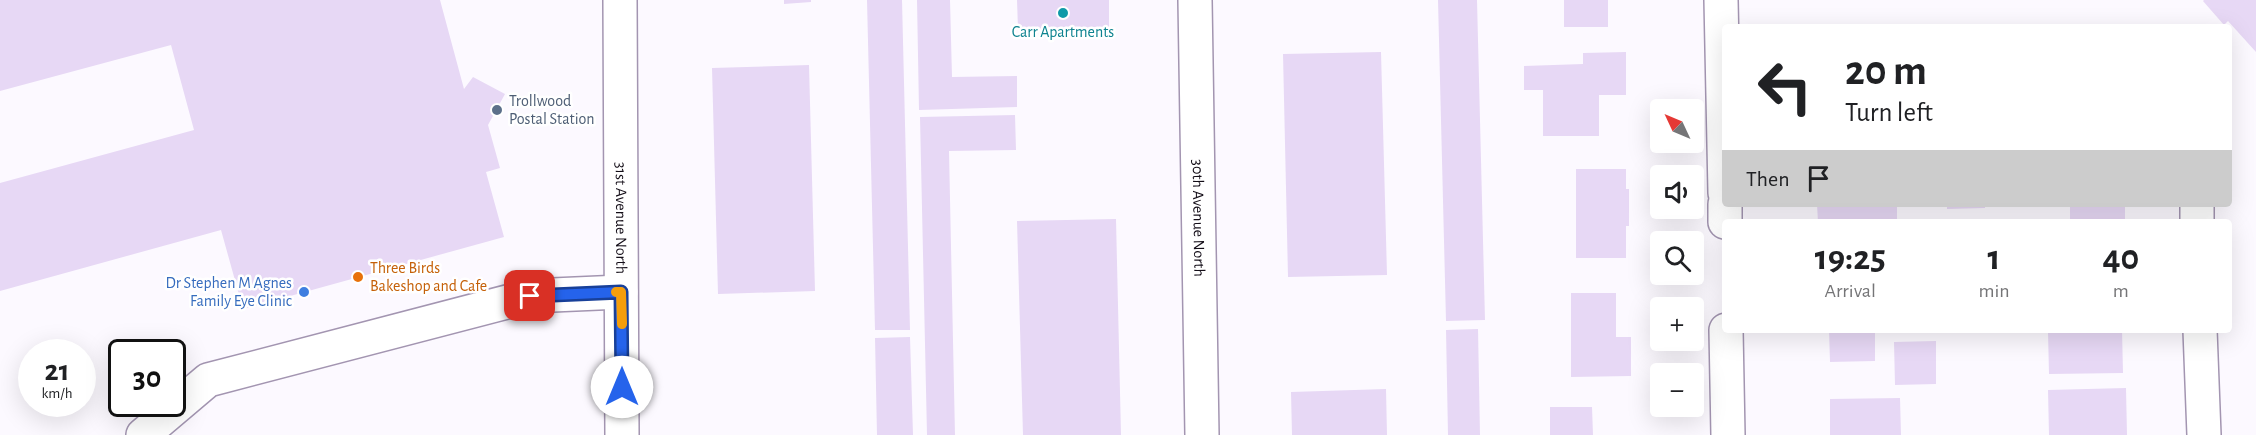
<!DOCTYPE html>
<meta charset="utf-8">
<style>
:root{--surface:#fff;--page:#f6f6f6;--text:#202124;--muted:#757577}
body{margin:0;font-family:"Alegreya Sans",sans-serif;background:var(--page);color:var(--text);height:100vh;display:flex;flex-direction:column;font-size:22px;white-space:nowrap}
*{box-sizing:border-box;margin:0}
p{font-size:20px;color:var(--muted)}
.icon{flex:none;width:33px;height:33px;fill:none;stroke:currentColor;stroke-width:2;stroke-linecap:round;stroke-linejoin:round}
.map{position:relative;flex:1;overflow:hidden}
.sheet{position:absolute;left:1722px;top:219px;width:510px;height:114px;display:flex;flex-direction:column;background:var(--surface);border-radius:6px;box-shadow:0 6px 24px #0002}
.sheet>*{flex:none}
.banner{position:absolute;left:1722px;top:24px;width:510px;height:183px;border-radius:6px;box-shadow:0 6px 24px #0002;background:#fff;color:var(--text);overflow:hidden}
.needle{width:39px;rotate:314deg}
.buttons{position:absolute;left:1650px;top:99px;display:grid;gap:12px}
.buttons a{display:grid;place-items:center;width:54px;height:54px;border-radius:6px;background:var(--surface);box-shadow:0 6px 24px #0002;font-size:30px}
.speed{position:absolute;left:18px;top:339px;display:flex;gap:12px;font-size:30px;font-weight:700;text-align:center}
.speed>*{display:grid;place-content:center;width:78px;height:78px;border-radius:50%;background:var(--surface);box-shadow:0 6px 24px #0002;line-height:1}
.speed small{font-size:15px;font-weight:400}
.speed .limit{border:3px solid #111;border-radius:9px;background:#fff;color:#111}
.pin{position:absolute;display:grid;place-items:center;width:51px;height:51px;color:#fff;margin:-26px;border-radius:12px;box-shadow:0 3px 9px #0006}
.me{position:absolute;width:66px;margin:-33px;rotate:0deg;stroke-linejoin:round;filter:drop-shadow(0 0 4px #0008)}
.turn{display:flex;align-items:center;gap:21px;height:126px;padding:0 24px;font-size:27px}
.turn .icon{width:78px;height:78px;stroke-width:2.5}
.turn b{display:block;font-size:42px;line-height:51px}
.then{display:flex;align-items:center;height:57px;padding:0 24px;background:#0003;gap:12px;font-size:22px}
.eta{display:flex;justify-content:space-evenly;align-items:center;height:102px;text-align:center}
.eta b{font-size:36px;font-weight:600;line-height:42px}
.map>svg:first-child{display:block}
.building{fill:#e7d8f5}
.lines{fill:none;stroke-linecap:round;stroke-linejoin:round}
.minor-casing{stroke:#a395b1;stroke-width:36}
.minor{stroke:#fff;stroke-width:33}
.route-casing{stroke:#184099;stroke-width:15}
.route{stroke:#2563eb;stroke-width:10}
.slow{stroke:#f59e0b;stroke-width:10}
.culture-dot{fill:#0f9aa8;stroke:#fff;stroke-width:2}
.service-dot{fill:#5c6f8a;stroke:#fff;stroke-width:2}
.food-dot{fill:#e8710a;stroke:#fff;stroke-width:2}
.shop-dot{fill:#3f7fe0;stroke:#fff;stroke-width:2}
.labels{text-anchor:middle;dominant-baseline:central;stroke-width:5;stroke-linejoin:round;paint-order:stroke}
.culture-label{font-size:16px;fill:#0d838f;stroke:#fff}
.service-label{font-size:16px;fill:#4e5e75;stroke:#fff;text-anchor:start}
.street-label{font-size:16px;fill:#130d17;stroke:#fff}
.food-label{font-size:16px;fill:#c56008;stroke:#fff;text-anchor:start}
.shop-label{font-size:16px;fill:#366cbe;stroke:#fff;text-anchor:end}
</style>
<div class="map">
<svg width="2256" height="435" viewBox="0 0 2256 435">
<rect width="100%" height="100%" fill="#fcf9ff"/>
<g class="building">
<polygon points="0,0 440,0 464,89 473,77 505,94 488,125 500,168 486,172 504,237 243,309 221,230 0,291 0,183 194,130 171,45 0,91"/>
<polygon points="784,0 811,0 811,2 784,4"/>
<polygon points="867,0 902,0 910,330 875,330"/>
<polygon points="917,0 950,0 952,77 1017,76 1017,107 919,110"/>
<polygon points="1017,0 1109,0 1109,27 1018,29"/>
<polygon points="1438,0 1477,0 1485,320 1446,321"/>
<rect x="1564" y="0" width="44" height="27"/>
<polygon points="2204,0 2256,0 2256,52 2228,21 2224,25 2203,1"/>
<polygon points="1381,52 1387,275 1288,277 1283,54"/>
<polygon points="1626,52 1626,95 1599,95 1599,136 1543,136 1543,90 1524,90 1524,66 1583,64 1583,53"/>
<polygon points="809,65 815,291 718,294 712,68"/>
<polygon points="1015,115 1016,150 949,151 955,435 927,435 920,117"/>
<polygon points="1576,169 1626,169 1626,189 1629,189 1629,226 1626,226 1626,258 1576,258"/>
<polygon points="1817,204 1897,204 1897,222 1818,222"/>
<polygon points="1947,204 1985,204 1985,208 1947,209"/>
<rect x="2070" y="204" width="55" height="18"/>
<polygon points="1116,219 1121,435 1023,435 1017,221"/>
<polygon points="1571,293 1616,293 1616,337 1631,337 1631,376 1571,377"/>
<polygon points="1478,329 1480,435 1448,435 1446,330"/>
<polygon points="1829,330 1875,330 1875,361 1830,362"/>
<polygon points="2067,330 2122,330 2123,373 2049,374 2048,332 2067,332"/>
<polygon points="910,337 913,435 877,435 875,338"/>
<polygon points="1936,341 1936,384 1895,385 1894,342"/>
<polygon points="2126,388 2127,435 2049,435 2048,390"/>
<polygon points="1386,389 1387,435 1292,435 1291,392"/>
<polygon points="1900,398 1901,435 1830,435 1830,399"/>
<polygon points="1550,407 1592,407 1593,435 1550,435"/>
</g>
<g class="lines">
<g class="minor-casing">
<g id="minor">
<path id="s1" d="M 620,0 L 622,435"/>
<path id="s2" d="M 1195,0 L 1202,435"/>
<polyline points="1721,0 1725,193"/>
<polyline points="1725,204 1725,222"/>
<polyline points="2197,204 2197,222"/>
<polyline points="1726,330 1728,435"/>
<polyline points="2200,330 2204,435"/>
<polyline points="143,435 208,380 530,296 621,292"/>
</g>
</g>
<use href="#minor" class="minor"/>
</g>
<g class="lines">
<g class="route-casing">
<polyline id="route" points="530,296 621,292 622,387"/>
</g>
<use href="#route" class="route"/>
<polyline class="slow" points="616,292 621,292 622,324"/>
</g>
<circle class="culture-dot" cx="1063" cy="13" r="6"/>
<circle class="service-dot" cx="497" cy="110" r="6"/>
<circle class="food-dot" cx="358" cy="277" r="6"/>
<circle class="shop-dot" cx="304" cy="292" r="6"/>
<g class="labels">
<g class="culture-label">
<text x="1063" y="32">Carr Apartments</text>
</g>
<g class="service-label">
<text x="509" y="101">Trollwood<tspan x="509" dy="18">Postal Station</tspan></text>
</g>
<g class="street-label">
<text stroke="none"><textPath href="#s1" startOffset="218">31st Avenue North</textPath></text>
<text stroke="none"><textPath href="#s2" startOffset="218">30th Avenue North</textPath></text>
</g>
<g class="food-label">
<text x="370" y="268">Three Birds<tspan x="370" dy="18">Bakeshop and Cafe</tspan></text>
</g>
<g class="shop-label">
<text x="292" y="283">Dr Stephen M Agnes<tspan x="292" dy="18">Family Eye Clinic</tspan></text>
</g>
</g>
</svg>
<div class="buttons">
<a><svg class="needle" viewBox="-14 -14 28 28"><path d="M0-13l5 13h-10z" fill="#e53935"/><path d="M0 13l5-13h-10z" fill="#757577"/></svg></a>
<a><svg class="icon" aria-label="sound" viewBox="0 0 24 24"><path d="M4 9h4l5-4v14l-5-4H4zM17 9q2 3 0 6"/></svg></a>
<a><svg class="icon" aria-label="search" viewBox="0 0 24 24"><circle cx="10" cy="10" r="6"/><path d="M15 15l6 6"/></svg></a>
<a>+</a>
<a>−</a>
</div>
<div class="speed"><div>21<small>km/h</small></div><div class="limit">30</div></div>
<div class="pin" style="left:530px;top:296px;background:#d93025"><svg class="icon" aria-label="arrive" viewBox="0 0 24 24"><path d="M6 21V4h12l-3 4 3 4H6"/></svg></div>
<svg class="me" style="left:622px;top:387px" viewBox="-20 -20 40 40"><circle r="19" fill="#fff"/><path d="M0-13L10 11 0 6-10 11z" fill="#2563eb"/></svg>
<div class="banner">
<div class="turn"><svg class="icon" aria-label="left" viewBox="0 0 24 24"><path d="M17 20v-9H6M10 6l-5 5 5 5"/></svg><div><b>20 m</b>Turn left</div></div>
<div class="then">Then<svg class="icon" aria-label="arrive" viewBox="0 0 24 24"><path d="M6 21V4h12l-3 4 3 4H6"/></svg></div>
</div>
<section class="sheet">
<div class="eta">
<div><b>19:25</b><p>Arrival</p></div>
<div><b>1</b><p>min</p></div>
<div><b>40</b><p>m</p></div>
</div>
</section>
</div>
